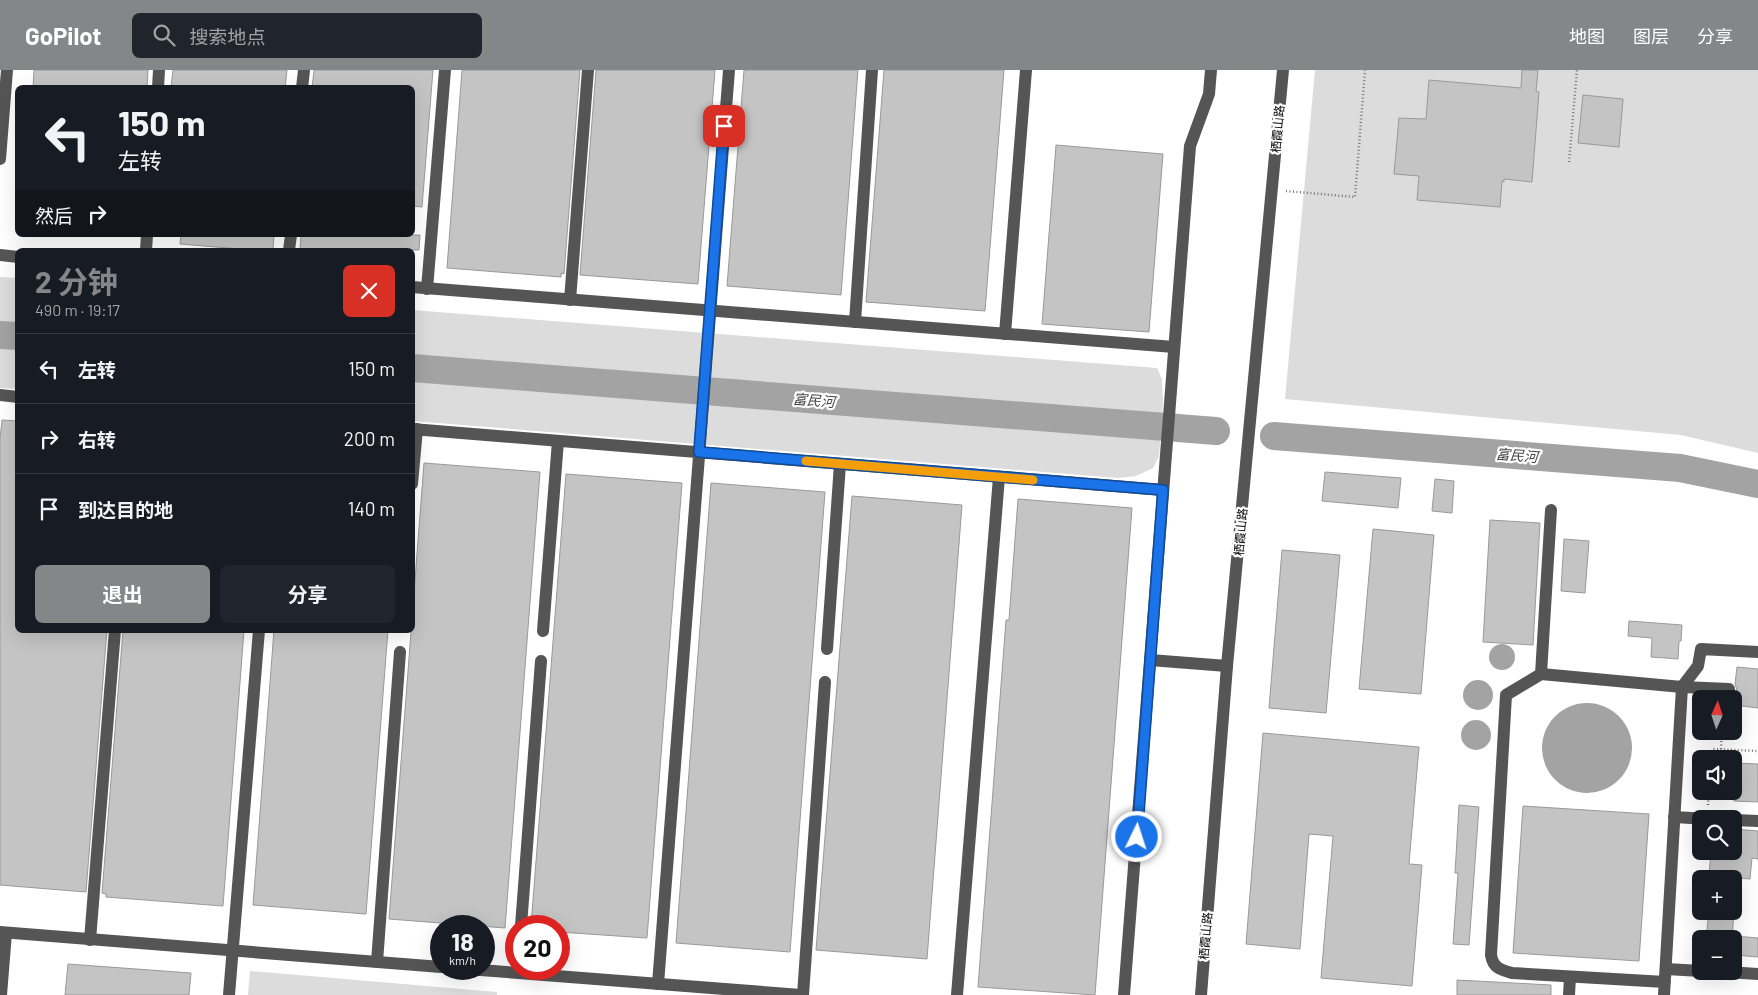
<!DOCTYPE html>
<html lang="zh">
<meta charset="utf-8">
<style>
:root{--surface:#171b24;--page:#20242c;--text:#f1f3f6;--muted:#9ea1a6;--line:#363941;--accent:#858687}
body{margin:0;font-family:Barlow,"Noto Sans SC",sans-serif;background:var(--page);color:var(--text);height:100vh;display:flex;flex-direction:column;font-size:19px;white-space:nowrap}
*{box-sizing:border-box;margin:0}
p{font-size:16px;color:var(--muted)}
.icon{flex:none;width:28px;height:28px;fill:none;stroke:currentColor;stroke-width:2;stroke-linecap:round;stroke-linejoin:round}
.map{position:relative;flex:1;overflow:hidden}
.side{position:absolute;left:15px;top:178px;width:400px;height:385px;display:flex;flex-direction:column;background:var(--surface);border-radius:8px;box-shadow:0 5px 20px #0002}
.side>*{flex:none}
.guide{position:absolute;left:15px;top:15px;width:400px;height:152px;border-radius:8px;box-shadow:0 5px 20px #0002;background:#171b24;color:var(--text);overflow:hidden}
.needle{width:32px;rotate:3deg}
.tools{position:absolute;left:1692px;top:620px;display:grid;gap:10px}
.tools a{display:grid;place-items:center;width:50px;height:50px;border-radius:8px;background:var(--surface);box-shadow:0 5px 20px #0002;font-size:25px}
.speed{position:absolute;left:430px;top:845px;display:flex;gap:10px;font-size:25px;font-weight:700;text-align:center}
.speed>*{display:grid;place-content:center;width:65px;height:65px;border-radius:50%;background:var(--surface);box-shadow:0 5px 20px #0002;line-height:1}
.speed small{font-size:12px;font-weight:400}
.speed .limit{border:8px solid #d22;background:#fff;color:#111}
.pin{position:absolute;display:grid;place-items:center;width:42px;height:42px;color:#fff;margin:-21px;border-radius:10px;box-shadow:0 2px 8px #0006}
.me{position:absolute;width:55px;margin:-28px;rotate:4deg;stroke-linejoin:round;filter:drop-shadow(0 0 4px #0008)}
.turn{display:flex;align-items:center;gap:18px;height:105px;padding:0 20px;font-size:22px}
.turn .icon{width:65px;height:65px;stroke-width:2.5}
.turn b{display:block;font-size:35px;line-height:42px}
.then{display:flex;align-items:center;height:48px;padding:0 20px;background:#0003;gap:10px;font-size:19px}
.round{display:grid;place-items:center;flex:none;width:52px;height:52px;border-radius:8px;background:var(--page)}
.overview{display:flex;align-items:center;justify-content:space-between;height:85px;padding:0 20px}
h1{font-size:30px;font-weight:700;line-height:38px;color:var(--accent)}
.cta{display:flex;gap:10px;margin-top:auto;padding:10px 20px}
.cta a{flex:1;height:58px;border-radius:8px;background:var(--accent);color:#fff;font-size:20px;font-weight:700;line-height:58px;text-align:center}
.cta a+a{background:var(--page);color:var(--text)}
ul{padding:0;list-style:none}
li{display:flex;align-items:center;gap:15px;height:70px;padding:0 20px;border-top:1px solid var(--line)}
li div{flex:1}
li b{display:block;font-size:19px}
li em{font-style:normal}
header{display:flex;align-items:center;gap:30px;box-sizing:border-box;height:70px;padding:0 25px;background:var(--accent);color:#fff}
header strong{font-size:24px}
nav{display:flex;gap:28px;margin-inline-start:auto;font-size:18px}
.search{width:350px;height:45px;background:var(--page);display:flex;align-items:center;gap:12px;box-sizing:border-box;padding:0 18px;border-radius:8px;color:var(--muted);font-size:19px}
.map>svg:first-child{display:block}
.green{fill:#dcdcdc}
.water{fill:#a3a3a3}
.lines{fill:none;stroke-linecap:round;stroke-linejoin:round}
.river{stroke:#a3a3a3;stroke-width:28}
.building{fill:#c4c4c4;stroke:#999}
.path{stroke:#777;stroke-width:2.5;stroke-dasharray:1 2.5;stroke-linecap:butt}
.minor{stroke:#555;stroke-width:12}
.route-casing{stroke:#114b97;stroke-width:12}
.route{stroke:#1a73e8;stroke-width:9}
.slow{stroke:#f59e0b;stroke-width:9}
.labels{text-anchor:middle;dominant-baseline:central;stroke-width:4.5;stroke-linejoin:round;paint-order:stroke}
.street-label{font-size:12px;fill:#000;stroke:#fff}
.water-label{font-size:14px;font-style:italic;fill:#444;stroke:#fff}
</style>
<header>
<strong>GoPilot</strong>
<div class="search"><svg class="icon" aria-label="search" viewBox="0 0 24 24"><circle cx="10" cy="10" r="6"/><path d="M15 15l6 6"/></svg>搜索地点</div>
<nav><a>地图</a><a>图层</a><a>分享</a></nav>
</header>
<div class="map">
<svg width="1758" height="925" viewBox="0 0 1758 925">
<rect width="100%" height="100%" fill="#fff"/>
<g class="green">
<polygon points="1315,0 1758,0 1758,383 1681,365 1285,329"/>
<polygon points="0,207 17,208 17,319 0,318"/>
<polygon points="412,240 1157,298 1162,309 1163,332 1159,386 1153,398 1136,406 1118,408 413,351"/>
<polygon points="250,901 497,922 497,925 248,925"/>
</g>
<g class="water">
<circle cx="1502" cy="587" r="13"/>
<circle cx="1478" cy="625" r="15"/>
<circle cx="1587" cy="678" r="45"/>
<circle cx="1476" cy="665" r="15"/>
</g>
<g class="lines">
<g class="river">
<polyline points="0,265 18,266"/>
<polyline points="412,298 1216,361"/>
<polyline points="1274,366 1680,398 1758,414"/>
</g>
</g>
<g class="building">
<polygon points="34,0 148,0 147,18 33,18"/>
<polygon points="173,0 287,0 285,18 171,18"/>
<polygon points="314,0 433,0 422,137 412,136 412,18 312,18"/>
<polygon points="462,0 580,0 564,204 561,203 561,207 447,198"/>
<polygon points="596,0 715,0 698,214 580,205"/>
<polygon points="744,0 858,0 841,225 727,216"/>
<polygon points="884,0 1004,0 985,241 866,232"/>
<polygon points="1522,0 1538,0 1536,21 1539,22 1532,112 1504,109 1504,112 1502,111 1500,137 1417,130 1419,106 1394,104 1399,48 1426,49 1429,10 1521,18"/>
<polygon points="1583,25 1623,29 1619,77 1578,73"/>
<polygon points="1056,75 1163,84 1149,262 1042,254"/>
<polygon points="181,165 274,165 273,180 252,180 180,174"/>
<polygon points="301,165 420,165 419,180 300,180"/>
<polygon points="2,350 18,351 18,560 107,560 86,822 0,815 0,369"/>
<polygon points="424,393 540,402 505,858 389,849"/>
<polygon points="1325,402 1401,408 1398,438 1322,431"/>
<polygon points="566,404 682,413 647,868 559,862 559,856 531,856"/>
<polygon points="1435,409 1454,411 1452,443 1432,441"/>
<polygon points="711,413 825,422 790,882 676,873"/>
<polygon points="852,426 962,435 927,889 816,880"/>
<polygon points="1018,429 1132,438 1095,925 978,917 1006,550 1009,550"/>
<polygon points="1490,450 1540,453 1533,575 1483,572"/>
<polygon points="1373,459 1434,465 1421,624 1359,619"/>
<polygon points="1564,469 1589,471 1585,523 1561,521"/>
<polygon points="1282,480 1340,485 1326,643 1269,638"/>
<polygon points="1629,551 1682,555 1681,571 1679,571 1678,589 1651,587 1652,568 1628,566"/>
<polygon points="123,560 244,560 223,836 106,827 106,824 102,823"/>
<polygon points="274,560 388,560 366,844 253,835"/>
<polygon points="1737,597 1758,599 1758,638 1734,635 1734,625 1737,620 1735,614"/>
<polygon points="1263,663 1419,677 1409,794 1422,795 1412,916 1321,908 1333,766 1309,764 1300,879 1246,874"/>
<polygon points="1734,693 1758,694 1758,732 1734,731"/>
<polygon points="1459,735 1479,737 1469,875 1453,874 1458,803 1455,803"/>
<polygon points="1523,736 1649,744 1639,891 1513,883"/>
<polygon points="1734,759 1758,761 1758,789 1752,788 1750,809 1709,806 1711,781 1734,781"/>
<polygon points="1709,841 1734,841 1732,869 1706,869"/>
<polygon points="1734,866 1758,868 1758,887 1734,885"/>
<polygon points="68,894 191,903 189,925 65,925"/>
<polygon points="1457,910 1551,915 1551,925 1457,925"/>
</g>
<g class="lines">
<g class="path">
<polyline points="1569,92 1577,0"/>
<polyline points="1286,121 1355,127 1365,0"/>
<polyline points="1721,679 1722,661"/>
<polyline points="1712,689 1713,679 1758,681"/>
<polyline points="1708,735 1709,721"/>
</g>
<g class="minor">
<polyline points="158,18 159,0"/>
<polyline points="302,18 304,0"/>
<polyline points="0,89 7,0"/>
<polyline points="146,180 147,165"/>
<polyline points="289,180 291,165"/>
<polyline points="0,185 18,187"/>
<polyline points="412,217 1174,277"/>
<polyline points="427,219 445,0"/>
<polyline points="570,230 588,0"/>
<polyline points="855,252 872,0"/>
<polyline points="1005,264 1026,0"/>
<polyline points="0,325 18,327"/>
<polyline points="412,359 1163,420"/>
<polyline points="412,414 417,359"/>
<polyline points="543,561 558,371"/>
<polyline points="827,579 840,394"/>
<polyline points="1150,590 1227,596"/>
<polyline points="1541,604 1551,440"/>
<polyline points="1682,617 1698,596 1701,579 1758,582"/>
<polyline points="1682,617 1729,619"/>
<polyline points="1674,747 1708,749"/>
<polyline points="1734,750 1758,751"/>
<polyline points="521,856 541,591"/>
<polyline points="0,862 441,897"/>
<polyline points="90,870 115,560"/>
<polyline points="377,892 400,582"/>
<polyline points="467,899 801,925"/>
<polyline points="1666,899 1701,901"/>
<polyline points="1711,901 1758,904"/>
<polyline points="658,914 729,0"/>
<polyline points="1,925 6,863"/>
<polyline points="229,925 259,560"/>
<polyline points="803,925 825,612"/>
<polyline points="957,925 999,407"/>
<polyline points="1124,925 1190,76 1209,24 1211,0"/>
<polyline points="1201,925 1227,596 1283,0"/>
<polyline points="1569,925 1570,907"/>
<path d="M 1664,925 L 1682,617 L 1541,604 L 1506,625 L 1491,885 C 1493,898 1501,900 1512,903 L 1665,912"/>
</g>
</g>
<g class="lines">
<g class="route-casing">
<polyline id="route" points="724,56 699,382 1163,420 1137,767"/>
</g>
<use href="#route" class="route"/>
<polyline class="slow" points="806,391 1033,410"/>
</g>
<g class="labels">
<g class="street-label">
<text transform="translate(1277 59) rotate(-85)">栖霞山路</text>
<text transform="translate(1240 462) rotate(-85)">栖霞山路</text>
<text transform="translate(1205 866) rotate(-85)">栖霞山路</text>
</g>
<g class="water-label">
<text transform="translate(814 330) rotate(5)">富民河</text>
<text transform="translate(1517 385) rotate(5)">富民河</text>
</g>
</g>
</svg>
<div class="tools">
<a><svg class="needle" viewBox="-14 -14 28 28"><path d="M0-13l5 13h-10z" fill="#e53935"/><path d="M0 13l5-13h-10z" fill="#9ea1a6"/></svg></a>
<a><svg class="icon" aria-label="sound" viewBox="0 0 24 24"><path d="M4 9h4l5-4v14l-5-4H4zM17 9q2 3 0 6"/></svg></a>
<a><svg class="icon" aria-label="search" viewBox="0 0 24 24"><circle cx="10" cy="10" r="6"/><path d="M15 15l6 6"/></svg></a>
<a>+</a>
<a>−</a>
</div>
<div class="speed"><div>18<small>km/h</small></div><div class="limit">20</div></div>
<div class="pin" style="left:724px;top:56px;background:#d93025"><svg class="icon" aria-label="arrive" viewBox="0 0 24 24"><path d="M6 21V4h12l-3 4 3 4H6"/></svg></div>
<svg class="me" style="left:1137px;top:767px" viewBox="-20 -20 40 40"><circle r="17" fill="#1a73e8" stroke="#fff" stroke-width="3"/><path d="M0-11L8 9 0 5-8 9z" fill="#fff"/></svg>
<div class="guide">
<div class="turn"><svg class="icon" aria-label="left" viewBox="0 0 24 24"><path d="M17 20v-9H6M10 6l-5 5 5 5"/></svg><div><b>150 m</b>左转</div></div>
<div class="then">然后<svg class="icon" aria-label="right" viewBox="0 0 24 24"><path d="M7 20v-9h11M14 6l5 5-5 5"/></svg></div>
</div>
<section class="side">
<div class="overview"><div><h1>2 分钟</h1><p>490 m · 19:17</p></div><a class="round" style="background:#d93025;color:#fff"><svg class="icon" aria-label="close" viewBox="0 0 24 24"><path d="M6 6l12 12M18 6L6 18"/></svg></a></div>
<ul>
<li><svg class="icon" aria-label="left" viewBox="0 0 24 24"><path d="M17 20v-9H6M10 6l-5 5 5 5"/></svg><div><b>左转</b></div><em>150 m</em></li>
<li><svg class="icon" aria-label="right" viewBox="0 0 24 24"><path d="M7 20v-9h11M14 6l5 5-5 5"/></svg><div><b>右转</b></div><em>200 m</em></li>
<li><svg class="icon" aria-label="arrive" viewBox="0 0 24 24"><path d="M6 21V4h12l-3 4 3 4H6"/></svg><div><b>到达目的地</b></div><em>140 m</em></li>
</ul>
<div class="cta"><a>退出</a><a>分享</a></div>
</section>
</div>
